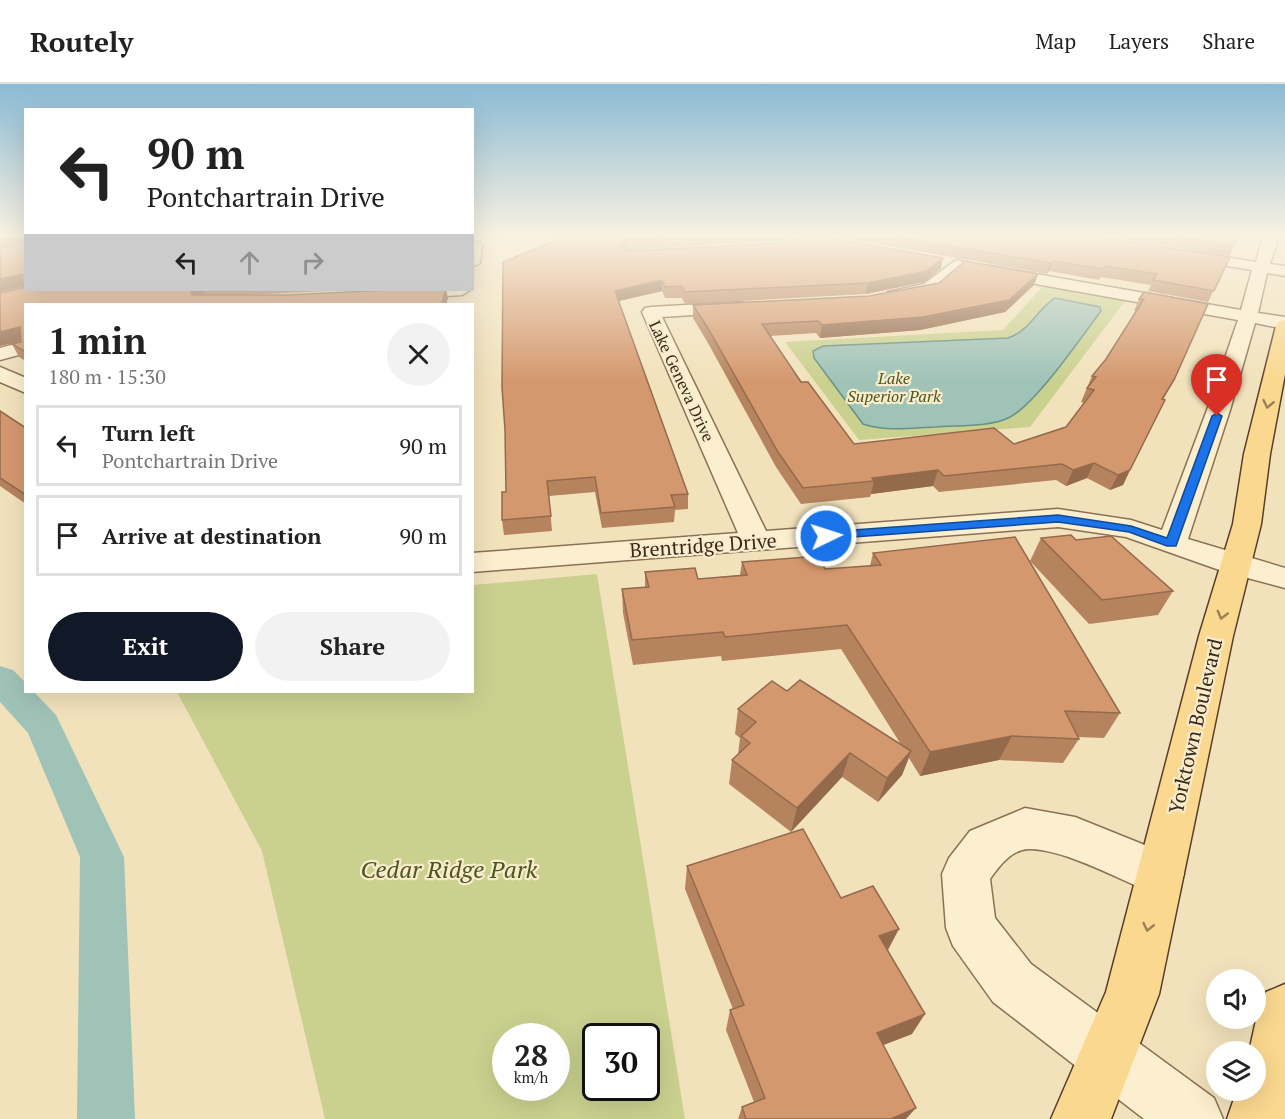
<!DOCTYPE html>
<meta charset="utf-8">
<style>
:root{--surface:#fff;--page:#f2f2f2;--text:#222;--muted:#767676;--line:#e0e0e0;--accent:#111827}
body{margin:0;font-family:"PT Serif",serif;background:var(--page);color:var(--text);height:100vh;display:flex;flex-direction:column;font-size:22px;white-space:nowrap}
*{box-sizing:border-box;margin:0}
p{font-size:20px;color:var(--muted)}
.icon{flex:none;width:33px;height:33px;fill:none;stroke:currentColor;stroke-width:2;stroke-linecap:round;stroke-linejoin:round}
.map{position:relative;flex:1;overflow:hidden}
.panel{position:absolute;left:24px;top:219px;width:450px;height:390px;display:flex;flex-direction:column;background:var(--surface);border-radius:0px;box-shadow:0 6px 24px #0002}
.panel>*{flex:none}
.hud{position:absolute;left:24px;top:24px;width:450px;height:183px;border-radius:0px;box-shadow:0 6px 24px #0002;background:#fff;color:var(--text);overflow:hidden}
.controls{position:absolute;left:1206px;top:885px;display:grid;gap:12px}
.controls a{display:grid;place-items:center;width:60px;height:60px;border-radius:50%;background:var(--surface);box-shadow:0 6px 24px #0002;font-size:30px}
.speed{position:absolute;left:492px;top:939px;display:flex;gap:12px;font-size:30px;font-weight:700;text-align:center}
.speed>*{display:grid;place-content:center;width:78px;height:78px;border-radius:50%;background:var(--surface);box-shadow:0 6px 24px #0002;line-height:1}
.speed small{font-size:15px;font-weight:400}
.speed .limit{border:3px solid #111;border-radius:9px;background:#fff;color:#111}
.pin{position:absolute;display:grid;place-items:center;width:51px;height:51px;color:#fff;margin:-62px -26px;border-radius:50% 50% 50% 0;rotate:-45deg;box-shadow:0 0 6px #0007}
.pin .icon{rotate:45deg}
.me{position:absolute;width:66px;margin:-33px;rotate:86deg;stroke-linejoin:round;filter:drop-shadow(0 0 4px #0008)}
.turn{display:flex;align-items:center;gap:21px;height:126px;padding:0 24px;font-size:27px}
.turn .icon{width:78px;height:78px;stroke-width:2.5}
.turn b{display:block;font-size:42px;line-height:51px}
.lanes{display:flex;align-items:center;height:57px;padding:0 24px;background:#0003;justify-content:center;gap:30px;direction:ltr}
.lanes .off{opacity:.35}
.round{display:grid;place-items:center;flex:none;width:63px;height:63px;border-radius:32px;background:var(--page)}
.overview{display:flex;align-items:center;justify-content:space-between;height:102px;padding:0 24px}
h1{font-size:36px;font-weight:600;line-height:45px}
.primary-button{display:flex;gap:12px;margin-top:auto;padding:12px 24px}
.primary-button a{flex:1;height:69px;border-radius:36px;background:var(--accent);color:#fff;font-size:24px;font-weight:600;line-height:69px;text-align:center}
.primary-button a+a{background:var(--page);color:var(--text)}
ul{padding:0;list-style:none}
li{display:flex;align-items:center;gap:18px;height:81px;margin:0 12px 9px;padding:0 12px;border:3px solid var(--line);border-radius:0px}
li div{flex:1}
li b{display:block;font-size:22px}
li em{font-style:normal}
header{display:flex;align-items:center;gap:36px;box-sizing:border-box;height:84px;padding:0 30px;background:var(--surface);border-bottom:2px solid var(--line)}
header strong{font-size:28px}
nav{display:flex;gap:33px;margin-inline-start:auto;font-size:21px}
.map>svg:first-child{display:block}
.green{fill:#cad18f;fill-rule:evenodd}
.water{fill:#a0c3b8;stroke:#679186;stroke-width:1.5}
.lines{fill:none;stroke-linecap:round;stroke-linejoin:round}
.canal{fill:#a0c3b8;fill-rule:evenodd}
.minor-casing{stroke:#8b7154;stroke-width:3}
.major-casing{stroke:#583f29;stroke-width:3}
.minor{fill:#fcefd0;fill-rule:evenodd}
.major{fill:#fad88f;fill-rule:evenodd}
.wall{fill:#b6835f}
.shaded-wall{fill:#946a4d}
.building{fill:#d4986e;stroke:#946a4d;stroke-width:1.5}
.oneway{stroke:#9a8054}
.route{fill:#1a73e8;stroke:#114b97;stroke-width:1.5}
.labels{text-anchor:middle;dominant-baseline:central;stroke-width:4.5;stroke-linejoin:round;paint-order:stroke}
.far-park-label{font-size:16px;font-style:italic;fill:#4a571f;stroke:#f9eccc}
.far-street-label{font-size:16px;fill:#39291a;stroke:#f9eccc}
.street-label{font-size:20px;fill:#39291a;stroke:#f9eccc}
.near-park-label{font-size:24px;font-style:italic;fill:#4a571f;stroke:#f9eccc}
</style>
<header>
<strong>Routely</strong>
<nav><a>Map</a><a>Layers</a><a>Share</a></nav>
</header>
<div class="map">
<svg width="1285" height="1035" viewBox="0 0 1285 1035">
<rect width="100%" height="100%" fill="#f2e2bc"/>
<g class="green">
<polygon points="1046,199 1128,213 1030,343 859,356 785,258 1003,246"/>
<path d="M 597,490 L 685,1035 L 325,1035 L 262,767 L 177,608 L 472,608 L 473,501 ZM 506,952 L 556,952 L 556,1004 L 506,1004 ZM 596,952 L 646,952 L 646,1004 L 596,1004 Z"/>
</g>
<path class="water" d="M 1055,214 L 1100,223 L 1101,227 C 1082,252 1034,323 1008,334 C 990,343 956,341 935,343 C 911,344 886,348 863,340 L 814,274 L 813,267 L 823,262 L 1008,254 C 1032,245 1035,227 1055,214 Z"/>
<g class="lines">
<polygon class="canal" points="0,582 13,586 26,599 26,608 34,608 56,631 124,773 135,1035 77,1035 80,773 28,649 0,618"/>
<g class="minor-casing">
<g id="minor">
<polygon points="1263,152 1277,152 1276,162 1270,180 1285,182 1285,192 1267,189 1258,229 1285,233 1285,245 1255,239 1230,326 1188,455 1285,484 1285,504 1225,488 1126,453 1058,443 472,488 472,469 738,449 642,228 645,224 651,223 738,218 744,219 747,223 744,227 738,228 662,233 766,447 1058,425 1131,436 1162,446 1207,326 1238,236 991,192 983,187 991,182 1241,226 1252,186 1185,175 1178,171 1185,167 1256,178"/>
<polygon points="472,158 480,159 482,162 480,179 472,183"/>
<polygon points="958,176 963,178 966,181 963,184 936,208 894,217 888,216 886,212 888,208 924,200 953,178"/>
<polygon points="395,206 470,206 462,211 401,215 395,214 393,210"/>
<polygon points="26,257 26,269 0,276 0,264"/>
<polygon points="0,283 26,294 26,309 0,298"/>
<path d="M 1025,724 L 1075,733 L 1177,774 L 1184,790 L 1177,806 L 1160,812 C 1124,798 1066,765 1029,765 C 1012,765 999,782 990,795 L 995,834 L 1031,880 L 1214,1014 L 1223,1035 L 1144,1035 L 993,918 L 953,862 L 946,844 L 942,790 L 949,774 L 970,747 Z"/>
</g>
</g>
<g class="major-casing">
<g id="major">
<polygon points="1285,236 1285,290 1270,370 1261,440 1233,552 1159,910 1111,1035 1051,1035 1106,908 1199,552 1233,440 1244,370 1276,242 1278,238"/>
<polygon points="1285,900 1285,1035 1227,1035 1237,1006 1256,1006 1256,968 1249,968 1258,927 1266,908"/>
</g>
</g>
<use href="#minor" class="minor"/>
<use href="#major" class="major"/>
</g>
<g class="wall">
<polygon points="0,152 26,152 26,202 0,208"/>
<polygon points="472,152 520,152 472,154"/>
<polygon points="567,152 787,152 786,154 778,157 625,166 627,167 941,184 924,198 866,210 685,220 682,214 665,214 662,207 618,217 688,410 688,425 675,426 674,438 602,444 595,408 549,412 552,447 504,451 502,436 506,408"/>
<polygon points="833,152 1090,152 1230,173 1208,218 1148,207 1151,201 1101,193 1099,196 1049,187 1047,190"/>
<polygon points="1105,152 1238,152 1230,172"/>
<polygon points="1038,190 1034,201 1005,228 920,246 820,254 816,249 770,252 801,298 854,360 1014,360 1066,343 1084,319 1081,318 1092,292 1106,275 1136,227 1134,227 1139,215 1144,208 1174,296 1163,316 1123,401 1110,406 1087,394 1066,402 1056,396 939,408 933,402 871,410 870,413 801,420 776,383 708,259 693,234 693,221 869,212"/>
<polygon points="26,206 345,206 245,211 448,214 446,220 26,220 26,277 19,273 12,260 21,258 21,257 0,262"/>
<polygon points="0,327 26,344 26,420 0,402"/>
<polygon points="1041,454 1076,456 1173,507 1158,531 1089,540 1030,477"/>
<polygon points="873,469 1120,629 1104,654 1078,653 1079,655 1063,679 999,676 920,692 909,674 902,691 878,718 842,693 791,748 729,700 732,676 738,670 740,654 735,650 738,625 787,607 900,659 841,565 722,577 721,572 633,581 623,529 622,505 645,503 645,488 698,495 740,491 742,478 825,485 870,482"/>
<polygon points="687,782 841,814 888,866 912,950 883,961 906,1035 738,1035 742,1023 754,1018 726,946 730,926 733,925 685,805"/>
</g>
<g class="shaded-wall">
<polygon points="5,152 22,152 26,159 0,164 0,153"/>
<polygon points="778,152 787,152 786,154 778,157"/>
<polygon points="626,155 626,165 618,172 618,162"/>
<polygon points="943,174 941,184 924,198 866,210 868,199"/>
<polygon points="1053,177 1049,187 1047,190 1050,179"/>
<polygon points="1038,190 1034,201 1005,228 920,246 820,254 822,241"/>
<polygon points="20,191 26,202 0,208 0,195"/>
<polygon points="662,196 662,207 615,218 615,207"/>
<polygon points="192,206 203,206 206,213 195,219 191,207"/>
<polygon points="445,206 446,206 448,214 446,220 442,220"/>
<polygon points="20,243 26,256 0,262 0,248"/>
<polygon points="1094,379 1087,394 1066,402 1073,386"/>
<polygon points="938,386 933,402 871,410 874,397 872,394"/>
<polygon points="1130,386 1123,401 1110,406 1118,391"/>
<polygon points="1012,652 999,676 920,692 930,668"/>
<polygon points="911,667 902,691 878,718 887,694"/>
<polygon points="850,669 842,693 791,748 797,724"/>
<polygon points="899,845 888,866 879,852"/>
<polygon points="925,930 912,950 865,968 877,949"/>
<polygon points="916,1024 906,1035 891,1035"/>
</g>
<g class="building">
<polygon points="23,152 26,152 26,191 20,191 0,195 0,165 23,159"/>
<polygon points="567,152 680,152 626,155 618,162 627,167 781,159 803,152 818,152 943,174 927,187 868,199 685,208 682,202 665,203 662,196 615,207 688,410 671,411 675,423 601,429 595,393 547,397 551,432 502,436 502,408 506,408 505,346 502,303 503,178"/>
<polygon points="891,152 1090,152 1230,173 1214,207 1153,196 1157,190 1106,182 1103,185 1053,177 1050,179"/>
<polygon points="1173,152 1238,152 1235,161"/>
<polygon points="965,177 1038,190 1009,216 923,233 822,241 818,237 762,240 801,298 808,298 854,360 994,344 1014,360 1066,343 1094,306 1087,304 1096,293 1092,292 1106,275 1144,215 1139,215 1144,208 1208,220 1174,296 1162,315 1165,316 1130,386 1118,391 1094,379 1073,386 1062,380 944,392 938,386 872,394 874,397 803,404 778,368 709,246 693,221 869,212 939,199"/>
<polygon points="26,203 26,206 192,206 191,207 192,211 287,211 390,206 445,206 442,220 26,220 26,268 12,260 21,258 20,243 0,248 0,209"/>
<polygon points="0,327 26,344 26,411 0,394"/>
<polygon points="1071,451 1076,456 1111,452 1173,507 1102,516 1041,454"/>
<polygon points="1015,453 1120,629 1065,627 1079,655 1012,652 930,668 847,541 725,553 723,548 632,556 622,505 649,503 645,488 695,484 698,495 747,491 742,478 819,472 825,485 881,481 873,469"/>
<polygon points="800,596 911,667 887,694 850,669 797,724 732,676 750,659 741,652 756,638 738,625 772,597 787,607"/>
<polygon points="803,745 841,814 873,802 899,845 879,852 925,930 877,949 916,1024 891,1035 746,1035 742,1023 765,1014 730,926 744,921 687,782"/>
</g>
<defs><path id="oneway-chevron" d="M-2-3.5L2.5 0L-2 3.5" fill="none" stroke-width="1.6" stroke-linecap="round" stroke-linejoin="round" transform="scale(1.5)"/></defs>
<g class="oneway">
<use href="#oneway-chevron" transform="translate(1268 320) rotate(102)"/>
<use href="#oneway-chevron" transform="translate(1222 531) rotate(105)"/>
<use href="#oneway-chevron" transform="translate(1148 843) rotate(103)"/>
</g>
<linearGradient id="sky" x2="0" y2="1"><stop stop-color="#8bbad5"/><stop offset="0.51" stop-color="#f9f2e1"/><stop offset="1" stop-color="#f9f2e1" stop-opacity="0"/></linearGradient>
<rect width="1285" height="297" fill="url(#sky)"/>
<polygon class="route" points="1217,329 1222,332 1176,462 1167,462 1129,448 1058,438 826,455 819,452 826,448 1058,431 1131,442 1167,454 1212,332"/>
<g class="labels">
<g class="far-park-label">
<text x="894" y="294">Lake<tspan x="894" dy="18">Superior Park</tspan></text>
</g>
<g class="far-street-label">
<text transform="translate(682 297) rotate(65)">Lake Geneva Drive</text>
</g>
<g class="street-label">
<text transform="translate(703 461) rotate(-4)">Brentridge Drive</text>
<text transform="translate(1195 642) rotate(-77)">Yorktown Boulevard</text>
</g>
<g class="near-park-label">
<text x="449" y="785">Cedar Ridge Park</text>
</g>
</g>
</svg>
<div class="controls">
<a><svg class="icon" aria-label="sound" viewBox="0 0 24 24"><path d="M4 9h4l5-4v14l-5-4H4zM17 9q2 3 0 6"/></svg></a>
<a><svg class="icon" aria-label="layers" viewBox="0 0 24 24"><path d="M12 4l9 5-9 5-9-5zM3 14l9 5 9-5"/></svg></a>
</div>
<div class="speed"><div>28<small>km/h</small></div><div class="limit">30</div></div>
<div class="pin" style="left:1217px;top:332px;background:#d93025"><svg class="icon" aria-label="arrive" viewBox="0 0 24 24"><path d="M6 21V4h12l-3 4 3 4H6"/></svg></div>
<svg class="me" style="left:826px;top:452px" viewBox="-20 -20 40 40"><circle r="17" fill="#1a73e8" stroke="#fff" stroke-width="3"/><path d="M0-11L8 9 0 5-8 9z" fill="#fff"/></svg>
<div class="hud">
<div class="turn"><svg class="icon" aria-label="left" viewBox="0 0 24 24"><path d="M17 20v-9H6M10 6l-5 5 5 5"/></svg><div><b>90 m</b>Pontchartrain Drive</div></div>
<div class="lanes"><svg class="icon" aria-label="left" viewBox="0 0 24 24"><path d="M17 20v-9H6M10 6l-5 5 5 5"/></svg><svg class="icon off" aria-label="ahead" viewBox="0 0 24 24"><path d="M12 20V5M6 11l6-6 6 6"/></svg><svg class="icon off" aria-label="right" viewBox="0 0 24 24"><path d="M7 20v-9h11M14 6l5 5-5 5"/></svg></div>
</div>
<section class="panel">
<div class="overview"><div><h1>1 min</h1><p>180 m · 15:30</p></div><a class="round"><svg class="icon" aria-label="close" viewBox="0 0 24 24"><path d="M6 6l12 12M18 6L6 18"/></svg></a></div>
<ul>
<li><svg class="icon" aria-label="left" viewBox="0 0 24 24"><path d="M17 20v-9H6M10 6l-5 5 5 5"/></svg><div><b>Turn left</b><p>Pontchartrain Drive</p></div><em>90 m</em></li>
<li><svg class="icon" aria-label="arrive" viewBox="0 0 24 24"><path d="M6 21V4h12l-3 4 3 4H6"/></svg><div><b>Arrive at destination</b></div><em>90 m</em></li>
</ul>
<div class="primary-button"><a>Exit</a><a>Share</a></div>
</section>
</div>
